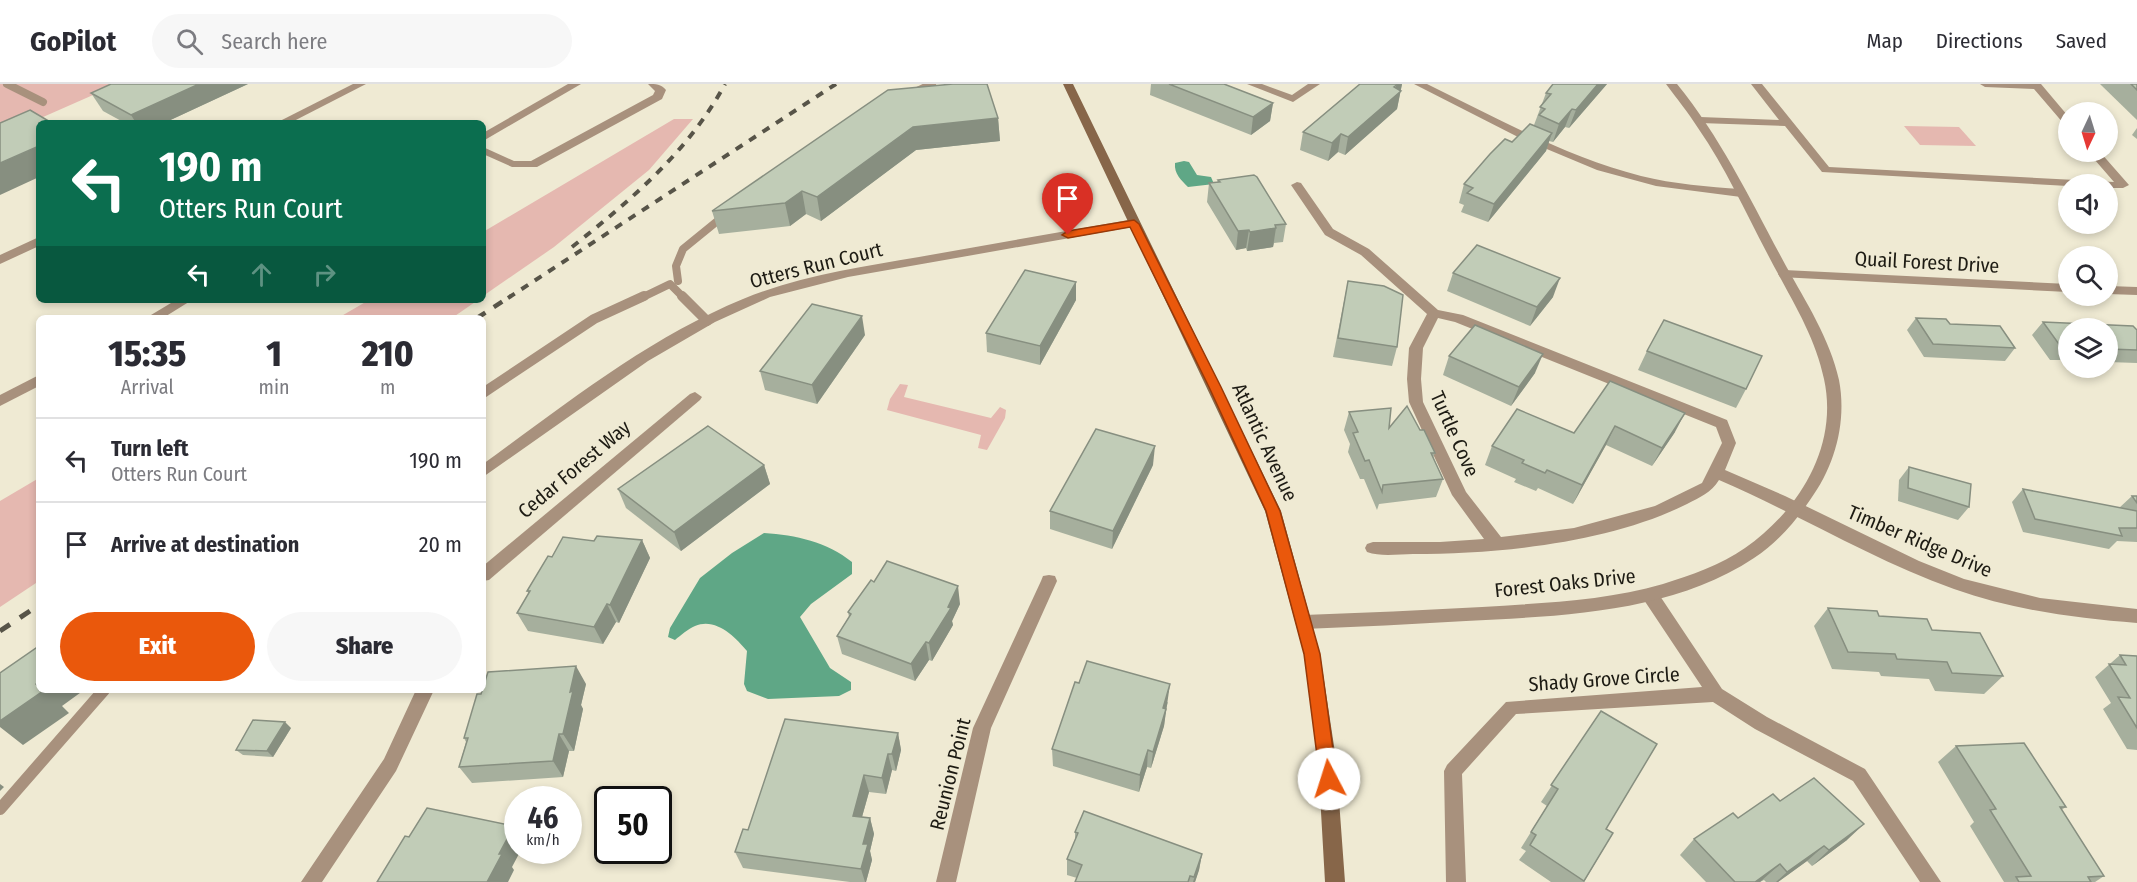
<!DOCTYPE html>
<style>
:root{--surface:#fff;--page:#f7f7f7;--text:#2b2b33;--muted:#7c7c81;--line:#e1e1e2;--accent:#ea580c}
body{margin:0;font-family:"Fira Sans Condensed",sans-serif;background:var(--page);color:var(--text);height:100vh;display:flex;flex-direction:column;font-size:22px;white-space:nowrap}
*{box-sizing:border-box;margin:0}
p{font-size:20px;color:var(--muted)}
.icon{flex:none;width:33px;height:33px;fill:none;stroke:currentColor;stroke-width:2;stroke-linecap:round;stroke-linejoin:round}
.map{position:relative;flex:1;overflow:hidden}
.panel{position:absolute;left:36px;top:231px;width:450px;height:378px;display:flex;flex-direction:column;background:var(--surface);border-radius:9px;box-shadow:0 3px 9px #0003}
.panel>*{flex:none}
.guide{position:absolute;left:36px;top:36px;width:450px;height:183px;border-radius:9px;box-shadow:0 3px 9px #0003;background:#0b6e4f;color:#fff;overflow:hidden}
.needle{width:39px;rotate:184deg}
.fabs{position:absolute;left:2058px;top:18px;display:grid;gap:12px}
.fabs a{display:grid;place-items:center;width:60px;height:60px;border-radius:50%;background:var(--surface);box-shadow:0 3px 9px #0003;font-size:30px}
.speed{position:absolute;left:504px;top:702px;display:flex;gap:12px;font-size:30px;font-weight:700;text-align:center}
.speed>*{display:grid;place-content:center;width:78px;height:78px;border-radius:50%;background:var(--surface);box-shadow:0 3px 9px #0003;line-height:1}
.speed small{font-size:15px;font-weight:400}
.speed .limit{border:3px solid #111;border-radius:9px;background:#fff;color:#111}
.pin{position:absolute;display:grid;place-items:center;width:51px;height:51px;color:#fff;margin:-62px -26px;border-radius:50% 50% 50% 0;rotate:-45deg;box-shadow:0 0 6px #0007}
.pin .icon{rotate:45deg}
.me{position:absolute;width:66px;margin:-33px;rotate:355deg;stroke-linejoin:round;filter:drop-shadow(0 0 4px #0008)}
.turn{display:flex;align-items:center;gap:21px;height:126px;padding:0 24px;font-size:27px}
.turn .icon{width:78px;height:78px;stroke-width:2.5}
.turn b{display:block;font-size:42px;line-height:51px}
.lanes{display:flex;align-items:center;height:57px;padding:0 24px;background:#0003;justify-content:center;gap:30px;direction:ltr}
.lanes .off{opacity:.35}
.eta{display:flex;justify-content:space-evenly;align-items:center;height:102px;text-align:center}
.eta b{font-size:36px;font-weight:800;line-height:42px}
.cta{display:flex;gap:12px;margin-top:auto;padding:12px 24px}
.cta a{flex:1;height:69px;border-radius:36px;background:var(--accent);color:#fff;font-size:24px;font-weight:800;line-height:69px;text-align:center}
.cta a+a{background:var(--page);color:var(--text)}
ul{padding:0;list-style:none}
li{display:flex;align-items:center;gap:18px;height:84px;padding:0 24px;border-top:2px solid var(--line)}
li div{flex:1}
li b{display:block;font-size:22px}
li em{font-style:normal}
header{display:flex;align-items:center;gap:36px;box-sizing:border-box;height:84px;padding:0 30px;background:var(--surface);border-bottom:2px solid var(--line)}
header strong{font-size:28px}
nav{display:flex;gap:33px;margin-inline-start:auto;font-size:21px}
.search{width:420px;height:54px;background:var(--page);display:flex;align-items:center;gap:15px;box-sizing:border-box;padding:0 21px;border-radius:33px;color:var(--muted);font-size:22px}
.map>svg:first-child{display:block}
.green{fill:#e5b8b0}
.water{fill:#5fa786}
.lines{fill:none;stroke-linecap:round;stroke-linejoin:round}
.service-far2{stroke:#a8917d;stroke-width:8}
.service-far1{stroke:#a8917d;stroke-width:10}
.service{stroke:#a8917d;stroke-width:12}
.minor{fill:#a8917d;fill-rule:evenodd}
.tertiary{fill:#a8917d;fill-rule:evenodd}
.secondary{fill:#876649;fill-rule:evenodd}
.rail-far2{stroke:#575448;stroke-width:4;stroke-dasharray:8 8;stroke-linecap:butt}
.rail-far1{stroke:#575448;stroke-width:4.5;stroke-dasharray:10 10;stroke-linecap:butt}
.rail{stroke:#575448;stroke-width:5;stroke-dasharray:12 12;stroke-linecap:butt}
.wall{fill:#a6af9d}
.shaded-wall{fill:#878f80}
.building{fill:#c1ccb7;stroke:#878f80;stroke-width:1.5}
.route{fill:#ea580c;stroke:#983908;stroke-width:1.5}
.labels{text-anchor:middle;dominant-baseline:central;stroke-width:4.5;stroke-linejoin:round;paint-order:stroke}
.street-label{font-size:20px;fill:#1d1b13;stroke:#efead3}
</style>
<header>
<strong>GoPilot</strong>
<div class="search"><svg class="icon" aria-label="search" viewBox="0 0 24 24"><circle cx="10" cy="10" r="6"/><path d="M15 15l6 6"/></svg>Search here</div>
<nav><a>Map</a><a>Directions</a><a>Saved</a></nav>
</header>
<div class="map">
<svg width="2137" height="798" viewBox="0 0 2137 798">
<rect width="100%" height="100%" fill="#efead3"/>
<g class="green">
<polygon points="0,0 118,0 0,52"/>
<polygon points="674,35 693,35 649,86 554,163 483,212 483,148"/>
<polygon points="1904,42 1959,43 1976,62 1920,61"/>
<polygon points="369,216 478,216 452,234 338,234"/>
<polygon points="900,300 908,301 904,313 991,334 1000,323 1006,326 1005,334 987,366 978,364 981,351 887,326 890,315"/>
<polygon points="39,394 39,497 0,523 0,417"/>
</g>
<g class="water">
<path d="M 1184,77 L 1189,78 L 1197,91 L 1211,93 L 1214,100 L 1188,103 C 1181,96 1174,90 1175,79 Z"/>
<path d="M 764,449 C 796,451 827,458 852,478 L 852,490 L 811,520 L 800,533 L 830,584 L 851,598 L 851,606 L 839,612 L 768,615 L 747,607 L 744,600 L 747,567 C 735,553 716,533 695,542 C 688,545 681,551 675,556 L 668,553 L 670,544 L 700,494 L 732,469 Z"/>
</g>
<g class="lines">
<g class="service-far2">
<polyline points="7,0 43,18"/>
<polyline points="913,9 932,0"/>
<polyline points="678,197 676,182 683,165 726,130"/>
<polyline points="641,214 670,200 684,214"/>
</g>
<g class="service-far1">
<polyline points="682,212 707,237"/>
<polyline points="483,309 594,235 644,212"/>
</g>
<polyline class="service" points="0,725 104,606"/>
<g class="minor">
<polygon points="353,0 366,0 290,39 276,39"/>
<polygon points="568,0 581,0 483,57 483,49"/>
<path d="M 648,0 C 656,0 661,0 666,6 L 662,15 L 537,83 L 512,83 L 483,70 L 483,63 L 514,77 L 531,77 L 653,11 L 655,7 Z"/>
<polygon points="1247,0 1262,0 1292,11 1308,0 1320,0 1293,18"/>
<path d="M 1414,0 L 1427,0 C 1497,34 1566,73 1641,92 C 1674,100 1708,103 1741,105 L 1747,109 L 1741,113 L 1656,102 L 1597,86 L 1518,53 Z"/>
<polygon points="1751,0 1762,0 1829,83 2114,98 2088,68 2100,68 2129,101 2123,104 2108,104 2108,100 2068,102 1822,88 1785,42 1700,39 1695,36 1700,33 1779,36"/>
<polygon points="1980,0 2041,0 2068,32 2068,41 2064,40 2034,5 1985,3"/>
<path d="M 1297,98 L 1301,99 L 1333,145 L 1369,165 L 1438,226 L 1463,231 L 1727,336 L 1736,359 L 1725,386 L 1785,412 L 1919,477 L 1964,495 L 2040,514 L 2137,525 L 2137,539 C 2075,534 2013,526 1954,505 C 1873,476 1798,430 1719,396 C 1711,409 1700,413 1687,420 C 1609,459 1499,470 1413,470 C 1399,470 1381,473 1367,468 L 1365,464 L 1367,460 L 1373,458 L 1440,458 L 1484,455 L 1452,411 L 1409,318 L 1407,295 L 1409,264 L 1427,230 L 1361,171 L 1325,151 L 1291,101 ZM 1438,234 L 1455,238 L 1716,343 L 1722,359 L 1702,399 L 1655,422 L 1574,444 L 1501,453 L 1466,408 L 1423,318 L 1421,295 L 1423,264 Z"/>
<path d="M 1134,135 L 1140,139 L 1138,142 L 848,193 L 770,213 L 715,238 L 648,277 L 483,393 L 483,380 C 566,320 648,254 743,215 C 799,192 860,183 919,173 C 991,160 1062,148 1134,135 Z"/>
<polygon points="39,153 39,162 0,180 0,171"/>
<polygon points="1784,186 2068,200 2068,208 1780,193 1778,190"/>
<polygon points="2108,202 2137,203 2137,211 2108,210"/>
<polygon points="176,216 192,216 163,234 146,234"/>
<polygon points="39,291 39,302 0,322 0,311"/>
<polygon points="695,308 702,313 700,316 489,496 483,497 483,482 690,310"/>
<polygon points="1049,491 1055,492 1057,497 991,644 956,798 936,798 973,644 1041,497 1043,492"/>
<polygon points="1650,504 1656,506 1722,605 1767,633 1865,685 1941,798 1920,798 1853,697 1755,645 1713,618 1516,630 1462,690 1466,798 1446,798 1444,687 1447,681 1506,618 1702,603 1644,516 1642,511 1644,506"/>
<polygon points="416,606 434,606 396,687 322,798 301,798 384,675"/>
</g>
<path class="tertiary" d="M 1666,0 L 1677,0 C 1722,55 1752,119 1786,182 C 1806,218 1830,255 1839,296 C 1847,338 1835,382 1810,416 C 1795,438 1777,459 1754,474 C 1671,529 1562,532 1466,537 C 1412,540 1358,543 1304,545 L 1298,543 L 1296,538 L 1298,533 L 1304,531 C 1363,529 1423,526 1482,523 C 1542,519 1605,517 1663,500 C 1691,491 1721,481 1745,464 C 1798,427 1839,363 1824,295 C 1815,250 1788,210 1767,169 C 1745,127 1725,83 1698,44 C 1688,28 1677,15 1666,0 Z"/>
<polygon class="secondary" points="1063,0 1073,0 1281,427 1320,570 1336,675 1345,798 1325,798 1318,675 1304,570 1265,427"/>
<g class="rail-far2">
<path d="M 572,163 C 631,116 689,67 725,0"/>
<polyline points="508,214 836,0"/>
</g>
<polyline class="rail-far1" points="477,234 511,212"/>
<polyline class="rail" points="0,547 39,521"/>
</g>
<g class="wall">
<polygon points="248,0 164,39 125,39 103,27 91,9"/>
<polygon points="1151,0 1224,0 1273,19 1270,37 1251,51 1150,11"/>
<polygon points="1402,0 1397,25 1345,71 1338,68 1328,77 1300,66 1303,48"/>
<polygon points="1607,0 1569,44 1565,43 1553,58 1549,57 1546,67 1488,138 1461,128 1464,121 1459,119 1464,100 1512,58 1534,41 1546,9"/>
<polygon points="2100,0 2137,0 2137,36"/>
<polygon points="998,34 1000,57 916,66 821,137 806,130 790,142 719,150 712,127"/>
<polygon points="2137,44 2137,55 2132,51"/>
<polygon points="1218,96 1286,140 1283,158 1274,159 1273,163 1247,167 1246,164 1236,166 1207,118 1209,99 1217,98"/>
<polygon points="1453,189 1553,213 1530,242 1447,207"/>
<polygon points="1348,197 1397,263 1392,282 1333,273"/>
<polygon points="1076,198 1076,216 1040,281 987,268 986,249"/>
<polygon points="1916,234 1950,240 2015,264 2005,277 1924,273 1907,246"/>
<polygon points="2043,238 2137,246 2137,279 2108,278 2108,244 2068,244 2068,276 2050,276 2032,251"/>
<polygon points="865,251 817,320 765,306 760,287"/>
<polygon points="1647,267 1746,305 1736,324 1638,286"/>
<polygon points="1449,272 1535,289 1511,322 1443,291"/>
<polygon points="1610,297 1675,348 1652,382 1606,361 1573,420 1538,404 1536,407 1514,398 1516,395 1485,381 1492,362 1574,349"/>
<polygon points="1349,328 1389,344 1420,346 1435,369 1433,374 1443,395 1436,413 1379,420 1377,426 1364,395 1360,395 1348,368 1350,360 1344,346"/>
<polygon points="764,381 770,400 681,467 626,424 618,405"/>
<polygon points="1153,381 1112,465 1050,445 1050,427"/>
<polygon points="1909,383 1969,423 1958,436 1898,417 1899,396"/>
<polygon points="2023,405 2119,424 2132,412 2137,412 2137,458 2117,457 2109,465 2023,448 2012,418"/>
<polygon points="642,456 650,474 619,539 616,538 603,560 528,547 517,529 529,510 527,507 552,473 594,457"/>
<polygon points="874,498 960,520 952,537 953,541 932,577 929,576 915,597 842,570 837,552 849,533 848,528"/>
<polygon points="1828,524 1879,532 1932,546 2003,592 1984,610 1935,607 1929,595 1881,592 1879,588 1832,585 1814,542"/>
<polygon points="2120,571 2137,572 2137,666 2127,665 2103,625 2111,619 2095,593"/>
<polygon points="586,600 581,621 583,625 574,667 569,667 563,693 472,699 459,683 466,658 464,654"/>
<polygon points="1168,618 1166,625 1164,642 1151,684 1147,683 1139,708 1053,682 1052,665"/>
<polygon points="1601,627 1606,745 1613,749 1584,798 1551,798 1519,776 1526,767 1521,764 1547,722 1541,718"/>
<polygon points="291,644 273,673 243,671 236,666"/>
<polygon points="898,649 901,666 896,687 892,686 886,710 869,708 862,733 870,734 874,750 870,767 872,776 866,798 850,798 743,784 735,768 748,746"/>
<polygon points="1956,662 2066,723 2061,726 2104,792 2095,798 2004,798 1970,742 1974,738 1938,678"/>
<polygon points="1780,717 1847,756 1812,782 1807,777 1778,798 1766,798 1764,796 1760,798 1706,798 1680,771 1694,755 1738,734"/>
<polygon points="1075,748 1202,770 1199,786 1195,798 1075,798 1077,794 1067,791 1067,775 1075,757"/>
</g>
<g class="shaded-wall">
<polygon points="199,0 248,0 164,39 136,39 131,31"/>
<polygon points="1398,0 1402,0 1397,25 1345,71 1348,53"/>
<polygon points="1598,0 1607,0 1569,44 1576,26"/>
<polygon points="1273,19 1270,37 1251,51 1253,33"/>
<polygon points="1572,25 1565,43 1553,58 1559,40"/>
<polygon points="998,34 1000,57 916,66 821,137 817,113 913,43"/>
<polygon points="1552,49 1546,67 1488,138 1494,120"/>
<polygon points="1341,50 1338,68 1328,77 1332,59"/>
<polygon points="39,62 39,93 0,111 0,79"/>
<polygon points="802,107 806,130 790,142 785,119"/>
<polygon points="1276,144 1273,163 1247,167 1250,148"/>
<polygon points="1249,146 1246,164 1236,166 1238,147"/>
<polygon points="1560,194 1553,213 1530,242 1537,223"/>
<polygon points="1076,198 1076,216 1040,281 1040,262"/>
<polygon points="862,232 865,251 817,320 812,301"/>
<polygon points="1543,270 1535,289 1511,322 1519,303"/>
<polygon points="1685,329 1675,348 1652,382 1662,364"/>
<polygon points="1615,342 1606,361 1573,420 1582,401"/>
<polygon points="1155,362 1153,381 1112,465 1113,447"/>
<polygon points="764,381 770,400 681,467 674,448"/>
<polygon points="642,456 650,474 619,539 610,521"/>
<polygon points="958,502 960,520 952,537 953,541 932,577 929,559"/>
<polygon points="607,520 616,538 603,560 594,543"/>
<polygon points="926,558 929,576 915,597 911,580"/>
<polygon points="576,582 586,600 581,621 583,625 574,667 563,650 570,608"/>
<polygon points="1170,600 1164,642 1151,684 1153,668 1163,624"/>
<polygon points="42,606 84,606 62,622 69,629 23,661 0,643 0,637"/>
<polygon points="285,638 291,644 273,673 267,667"/>
<polygon points="898,649 901,666 896,687 892,670"/>
<polygon points="559,650 569,667 563,693 553,677"/>
<polygon points="1148,666 1147,683 1139,708 1140,691"/>
<polygon points="888,670 892,686 886,710 882,694"/>
<polygon points="864,691 869,708 858,747 853,732"/>
<polygon points="0,700 4,703 0,707"/>
<polygon points="870,734 874,750 870,767 872,776 866,798 865,798 861,785 863,760"/>
<polygon points="1864,740 1847,756 1812,782 1829,766"/>
<polygon points="514,742 518,747 518,766 521,766 512,783 514,786 508,798 487,798 499,770"/>
<polygon points="1824,762 1807,777 1778,798 1776,798 1787,788"/>
<polygon points="1202,770 1199,786 1195,798 1193,798"/>
<polygon points="1780,780 1760,798 1755,798"/>
</g>
<g class="building">
<polygon points="111,0 199,0 131,31 91,9"/>
<polygon points="953,0 987,0 998,34 913,43 817,113 802,107 785,119 712,127 888,6"/>
<polygon points="1169,0 1224,0 1273,19 1253,33"/>
<polygon points="1360,0 1398,0 1394,3 1401,7 1348,53 1341,50 1332,59 1303,48"/>
<polygon points="1553,0 1598,0 1576,26 1572,25 1559,40 1539,31 1545,25 1540,23 1551,10 1546,9"/>
<polygon points="2131,0 2137,0 2137,6"/>
<polygon points="30,26 52,39 39,39 39,62 0,79 0,39"/>
<polygon points="1530,40 1552,49 1494,120 1467,109 1473,104 1464,100 1490,70 1505,55 1512,58"/>
<polygon points="1254,91 1257,93 1286,140 1275,141 1276,144 1250,148 1249,146 1238,147 1209,99 1220,98 1218,96"/>
<polygon points="1477,161 1560,194 1537,223 1453,189"/>
<polygon points="1025,186 1076,198 1040,262 986,249"/>
<polygon points="1348,197 1384,202 1403,211 1397,263 1338,254"/>
<polygon points="812,220 862,232 812,301 760,287"/>
<polygon points="1916,234 1946,235 1950,240 2000,242 2015,264 1933,260"/>
<polygon points="1664,236 1762,272 1746,305 1647,267"/>
<polygon points="2043,238 2133,242 2137,246 2137,266 2108,265 2108,244 2068,244 2068,263 2061,263"/>
<polygon points="1475,241 1543,270 1519,303 1449,272"/>
<polygon points="1610,297 1685,329 1662,364 1615,342 1582,401 1547,386 1545,389 1522,379 1524,376 1492,362 1517,325 1574,349"/>
<polygon points="1407,322 1420,346 1424,346 1435,369 1431,369 1443,395 1383,401 1382,408 1369,376 1365,377 1353,349 1358,348 1349,328 1391,324 1389,344"/>
<polygon points="708,342 764,381 674,448 618,405"/>
<polygon points="1096,345 1155,362 1113,447 1050,427"/>
<polygon points="1909,383 1971,400 1969,423 1908,404"/>
<polygon points="2023,405 2137,427 2137,444 2119,444 2122,452 2035,435"/>
<polygon points="2132,412 2137,412 2137,419"/>
<polygon points="597,452 642,456 610,521 607,520 594,543 517,529 530,507 527,507 548,472 552,473 563,453 594,457"/>
<polygon points="887,477 958,502 948,523 951,524 929,559 926,558 911,580 837,552 851,530 848,528 871,496 874,498"/>
<polygon points="1828,524 1877,527 1879,532 1927,535 1932,546 1980,549 2003,592 1952,589 1947,578 1897,575 1895,570 1848,568"/>
<polygon points="39,562 39,598 36,600 39,603 39,606 42,606 43,607 0,637 0,589"/>
<polygon points="2120,571 2137,572 2137,644 2118,613 2130,614 2109,580 2126,581"/>
<polygon points="1087,577 1170,600 1163,624 1166,625 1153,668 1148,666 1140,691 1052,665 1075,598 1079,599"/>
<polygon points="576,582 570,608 573,607 563,650 559,650 553,677 459,683 468,654 464,654 477,610 481,610 488,588"/>
<polygon points="1601,627 1657,660 1606,745 1613,749 1584,797 1530,761 1536,751 1531,748 1558,705 1551,701"/>
<polygon points="785,635 898,649 892,670 888,670 882,694 864,691 853,732 870,734 863,760 868,760 861,785 735,768 743,745 748,746"/>
<polygon points="253,636 285,638 267,667 236,666"/>
<polygon points="2024,659 2066,723 2060,723 2104,792 2088,793 2091,798 2019,798 2016,793 2031,792 1990,726 1996,725 1956,662"/>
<polygon points="1814,694 1864,740 1829,766 1824,762 1787,788 1780,780 1755,798 1735,798 1694,755 1733,729 1738,734 1773,710 1780,717"/>
<polygon points="427,724 514,742 499,770 502,770 487,798 377,798 405,752 409,753"/>
<polygon points="1084,727 1202,770 1194,793 1190,792 1188,798 1075,798 1082,781 1067,775 1078,749 1075,748"/>
</g>
<polygon class="route" points="1134,136 1139,140 1221,303 1280,427 1320,570 1337,695 1335,700 1329,703 1323,700 1320,695 1304,570 1266,427 1209,303 1130,143 1068,154 1062,151 1068,147"/>
<g class="labels">
<g class="street-label">
<text transform="translate(1927 178) rotate(3)">Quail Forest Drive</text>
<text transform="translate(816 181) rotate(-14)">Otters Run Court</text>
<text transform="translate(1455 350) rotate(66)">Turtle Cove</text>
<text transform="translate(1265 358) rotate(65)">Atlantic Avenue</text>
<text transform="translate(574 385) rotate(-40)">Cedar Forest Way</text>
<text transform="translate(1920 457) rotate(23)">Timber Ridge Drive</text>
<text transform="translate(1565 499) rotate(-6)">Forest Oaks Drive</text>
<text transform="translate(1604 595) rotate(-4)">Shady Grove Circle</text>
<text transform="translate(950 690) rotate(-76)">Reunion Point</text>
</g>
</g>
</svg>
<div class="fabs">
<a><svg class="needle" viewBox="-14 -14 28 28"><path d="M0-13l5 13h-10z" fill="#e53935"/><path d="M0 13l5-13h-10z" fill="#7c7c81"/></svg></a>
<a><svg class="icon" aria-label="sound" viewBox="0 0 24 24"><path d="M4 9h4l5-4v14l-5-4H4zM17 9q2 3 0 6"/></svg></a>
<a><svg class="icon" aria-label="search" viewBox="0 0 24 24"><circle cx="10" cy="10" r="6"/><path d="M15 15l6 6"/></svg></a>
<a><svg class="icon" aria-label="layers" viewBox="0 0 24 24"><path d="M12 4l9 5-9 5-9-5zM3 14l9 5 9-5"/></svg></a>
</div>
<div class="speed"><div>46<small>km/h</small></div><div class="limit">50</div></div>
<div class="pin" style="left:1068px;top:151px;background:#d93025"><svg class="icon" aria-label="arrive" viewBox="0 0 24 24"><path d="M6 21V4h12l-3 4 3 4H6"/></svg></div>
<svg class="me" style="left:1329px;top:695px" viewBox="-20 -20 40 40"><circle r="19" fill="#fff"/><path d="M0-13L10 11 0 6-10 11z" fill="#ea580c"/></svg>
<div class="guide">
<div class="turn"><svg class="icon" aria-label="left" viewBox="0 0 24 24"><path d="M17 20v-9H6M10 6l-5 5 5 5"/></svg><div><b>190 m</b>Otters Run Court</div></div>
<div class="lanes"><svg class="icon" aria-label="left" viewBox="0 0 24 24"><path d="M17 20v-9H6M10 6l-5 5 5 5"/></svg><svg class="icon off" aria-label="ahead" viewBox="0 0 24 24"><path d="M12 20V5M6 11l6-6 6 6"/></svg><svg class="icon off" aria-label="right" viewBox="0 0 24 24"><path d="M7 20v-9h11M14 6l5 5-5 5"/></svg></div>
</div>
<section class="panel">
<div class="eta">
<div><b>15:35</b><p>Arrival</p></div>
<div><b>1</b><p>min</p></div>
<div><b>210</b><p>m</p></div>
</div>
<ul>
<li><svg class="icon" aria-label="left" viewBox="0 0 24 24"><path d="M17 20v-9H6M10 6l-5 5 5 5"/></svg><div><b>Turn left</b><p>Otters Run Court</p></div><em>190 m</em></li>
<li><svg class="icon" aria-label="arrive" viewBox="0 0 24 24"><path d="M6 21V4h12l-3 4 3 4H6"/></svg><div><b>Arrive at destination</b></div><em>20 m</em></li>
</ul>
<div class="cta"><a>Exit</a><a>Share</a></div>
</section>
</div>
